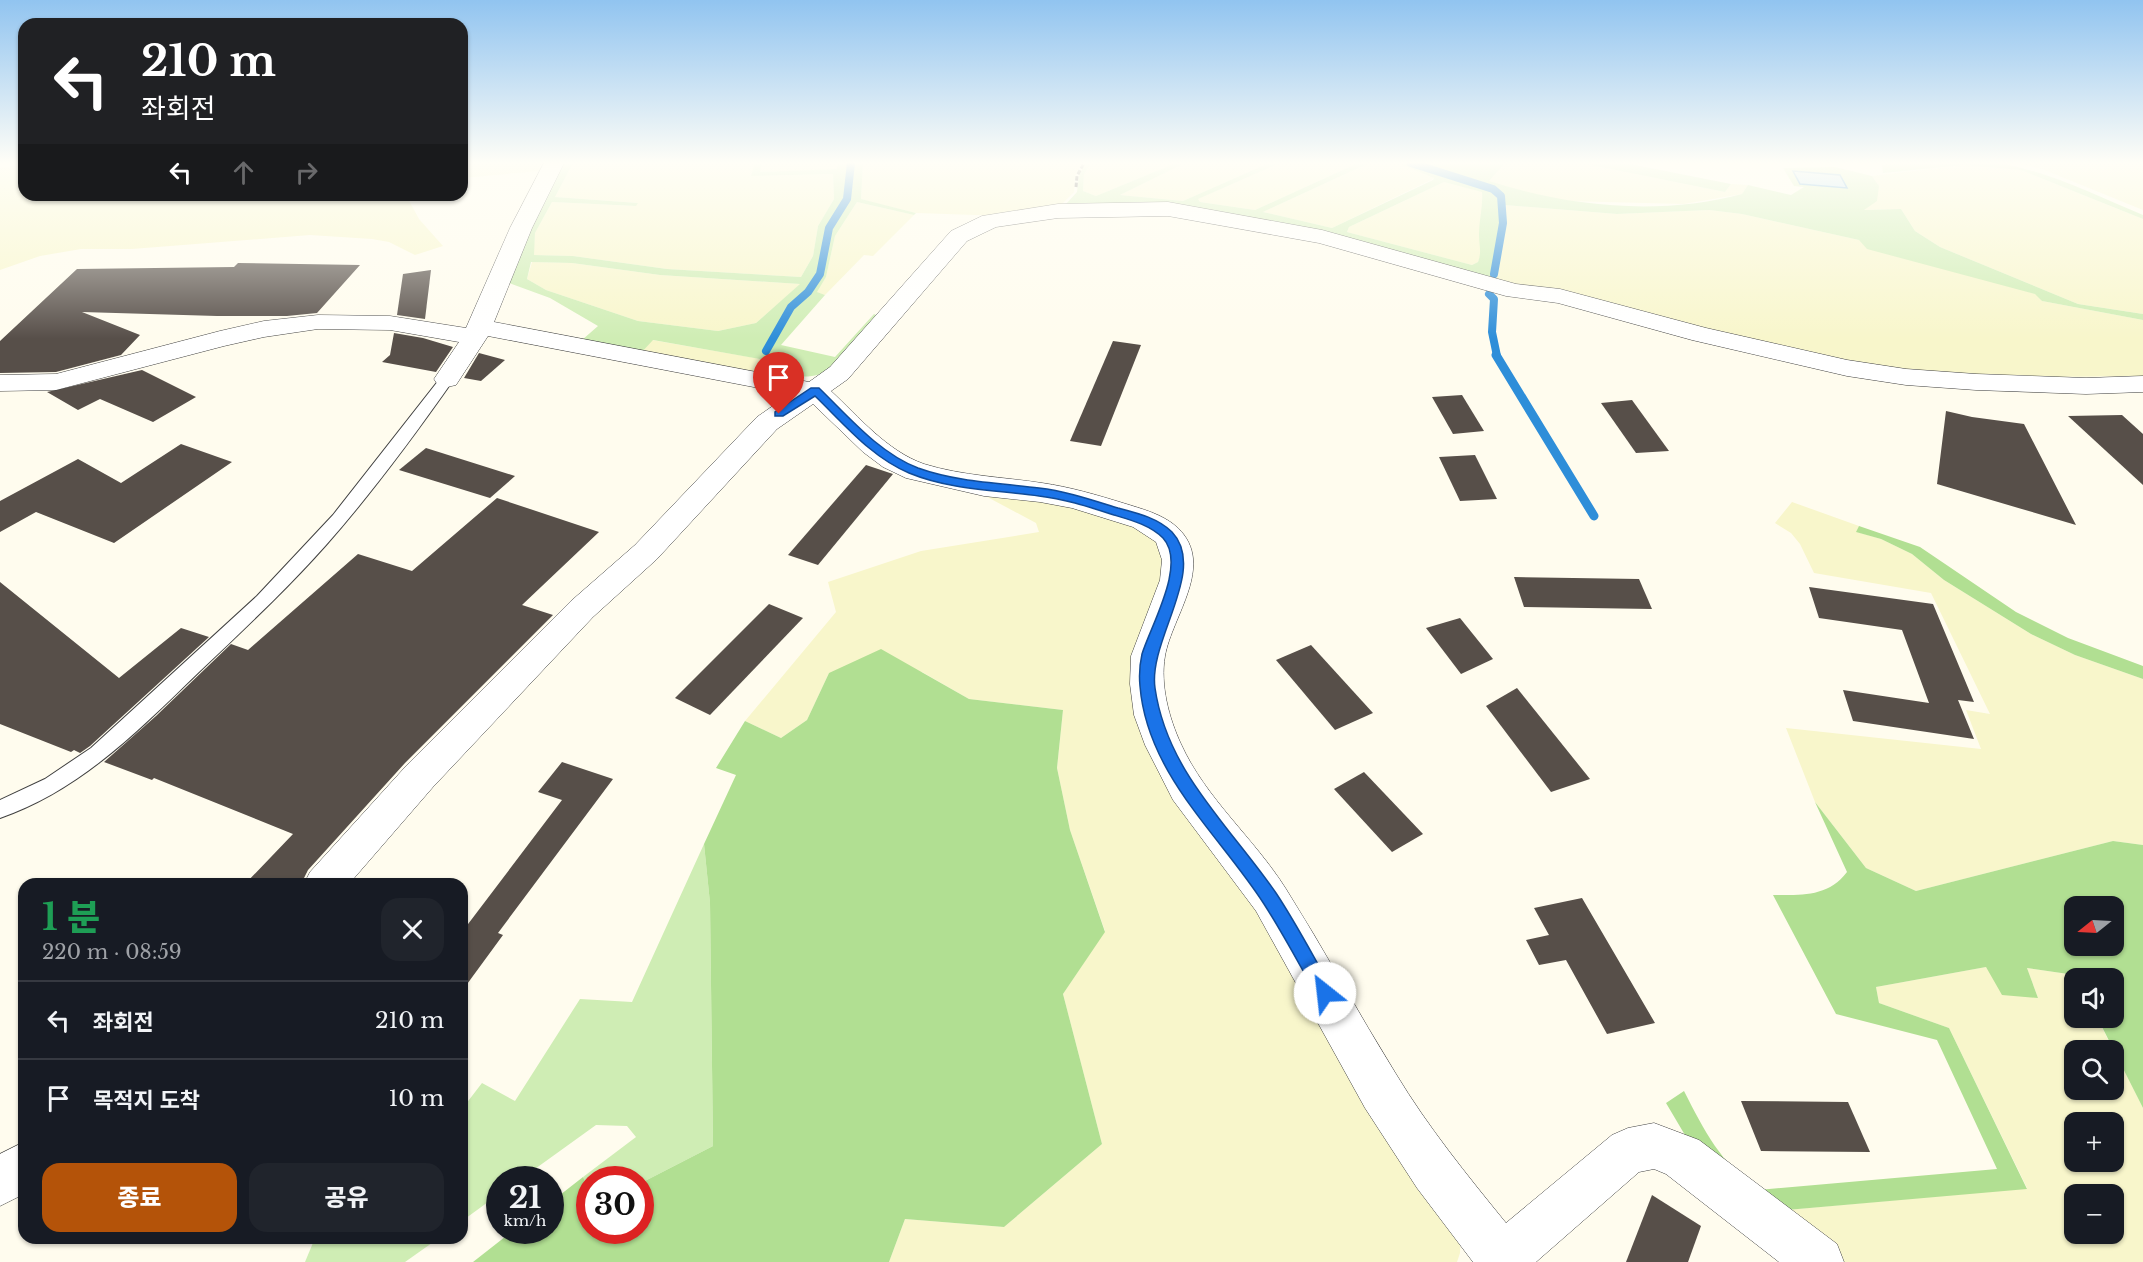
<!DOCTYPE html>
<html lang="ko">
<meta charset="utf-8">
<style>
:root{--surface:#171b24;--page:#20242c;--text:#f1f3f6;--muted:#9ea1a6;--line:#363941;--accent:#b45309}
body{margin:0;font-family:"Libre Baskerville","Noto Sans KR",serif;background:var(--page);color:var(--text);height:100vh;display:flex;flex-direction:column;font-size:22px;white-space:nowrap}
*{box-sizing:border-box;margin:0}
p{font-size:20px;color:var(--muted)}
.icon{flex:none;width:33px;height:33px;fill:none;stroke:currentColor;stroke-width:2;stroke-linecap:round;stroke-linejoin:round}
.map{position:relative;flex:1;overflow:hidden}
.side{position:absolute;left:18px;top:878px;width:450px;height:366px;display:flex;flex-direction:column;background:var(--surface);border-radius:18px;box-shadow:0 2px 4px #0004}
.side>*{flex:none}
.banner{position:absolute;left:18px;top:18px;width:450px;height:183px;border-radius:18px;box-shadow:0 2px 4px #0004;background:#202124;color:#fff;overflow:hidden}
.needle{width:39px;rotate:252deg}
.fabs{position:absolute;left:2064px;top:896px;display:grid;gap:12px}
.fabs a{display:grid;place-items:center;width:60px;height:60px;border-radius:12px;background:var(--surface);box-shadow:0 2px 4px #0004;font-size:30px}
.speed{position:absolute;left:486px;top:1166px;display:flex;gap:12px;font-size:30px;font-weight:700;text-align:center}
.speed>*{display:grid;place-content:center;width:78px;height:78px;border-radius:50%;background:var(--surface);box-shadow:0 2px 4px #0004;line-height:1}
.speed small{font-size:15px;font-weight:400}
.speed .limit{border:9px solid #d22;background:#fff;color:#111}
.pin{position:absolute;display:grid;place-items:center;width:51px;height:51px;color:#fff;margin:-62px -26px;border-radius:50% 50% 50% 0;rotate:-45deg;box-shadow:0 0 6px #0007}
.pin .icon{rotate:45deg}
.me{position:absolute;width:66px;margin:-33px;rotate:331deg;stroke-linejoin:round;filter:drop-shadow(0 0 4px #0008)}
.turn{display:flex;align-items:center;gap:21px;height:126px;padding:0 24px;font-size:27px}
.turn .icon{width:78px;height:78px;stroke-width:2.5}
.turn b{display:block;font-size:42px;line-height:51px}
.lanes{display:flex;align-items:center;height:57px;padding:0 24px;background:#0003;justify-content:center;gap:30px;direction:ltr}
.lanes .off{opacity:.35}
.round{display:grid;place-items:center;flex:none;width:63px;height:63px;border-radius:18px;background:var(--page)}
.head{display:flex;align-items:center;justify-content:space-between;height:102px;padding:0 24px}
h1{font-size:36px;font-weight:800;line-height:45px;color:#1e9e55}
.button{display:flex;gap:12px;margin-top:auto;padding:12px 24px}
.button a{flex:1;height:69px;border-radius:18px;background:var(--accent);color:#fff;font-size:24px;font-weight:800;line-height:69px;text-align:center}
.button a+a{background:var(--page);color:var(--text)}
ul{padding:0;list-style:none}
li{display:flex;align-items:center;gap:18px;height:78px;padding:0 24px;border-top:2px solid var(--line)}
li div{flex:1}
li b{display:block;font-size:22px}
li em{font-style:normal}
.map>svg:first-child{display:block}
.farmland{fill:#f8f6cb;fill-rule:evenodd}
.green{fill:#cfedb4;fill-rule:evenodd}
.forest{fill:#b1df92;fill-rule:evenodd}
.water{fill:#aedbfb;stroke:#2e8ed9;stroke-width:1.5}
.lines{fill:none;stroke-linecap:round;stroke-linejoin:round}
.stream-far1{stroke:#2e8ed9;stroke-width:8}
.stream{stroke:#2e8ed9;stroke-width:9}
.building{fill:#574f49}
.lane-casing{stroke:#404040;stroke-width:2}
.street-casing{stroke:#404040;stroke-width:1}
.path{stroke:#2f2f2f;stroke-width:3;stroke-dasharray:4.5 2;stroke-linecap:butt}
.lane{fill:#fff;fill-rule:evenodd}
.street{fill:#fff;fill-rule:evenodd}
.route{fill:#1a73e8;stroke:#114b97;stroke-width:1.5}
</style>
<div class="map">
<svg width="2143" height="1262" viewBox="0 0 2143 1262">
<rect width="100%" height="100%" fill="#fffcee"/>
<g class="farmland">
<polygon points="462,163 541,163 540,171 462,178"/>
<polygon points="573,163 755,163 752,176 833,174 834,199 818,226 813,256 801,277 667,269 573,256 533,255 535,233 552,202 635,206 638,203 555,197"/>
<polygon points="762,163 839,163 836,169 759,172"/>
<polygon points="863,163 1082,163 1075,176 1074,192 1057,209 1006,216 916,213 863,200 861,199"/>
<polygon points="1091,163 1176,163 1096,196 1083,191 1084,174"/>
<polygon points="1185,163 1269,163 1183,201 1120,195"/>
<polygon points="1280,163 1358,163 1255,210 1200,202 1197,199"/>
<polygon points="1369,163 1398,163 1435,178 1332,228 1263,212"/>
<polygon points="1505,163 1581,163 1725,192 1731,184 1748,185 1742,194 1684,204 1566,201 1531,195 1488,181"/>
<polygon points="2019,163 2143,163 2143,210 2042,169"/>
<polygon points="19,165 24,165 24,195 406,195 419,219 443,246 415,255 389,242 372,239 310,235 132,249 81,249 40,256 0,270 0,168"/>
<polygon points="1964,165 2021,170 2143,219 2143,314 2078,304 1940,247 1915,231 1901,209 1863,210 1879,186 1872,176"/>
<polygon points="1444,182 1482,191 1483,206 1479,235 1482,251 1478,262 1472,265 1347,232 1349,227"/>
<polygon points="857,202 914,215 873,256 864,255 825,295 816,292 826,277 835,236"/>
<polygon points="1504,205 1617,214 1709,210 1742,214 1859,240 2036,294 2042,301 2143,320 2143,376 2041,377 1892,370 1493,281 1505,224"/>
<polygon points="532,262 572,263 660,275 801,284 756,323 718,331 638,321 546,290 527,279"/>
<polygon points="652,340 767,360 769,373 759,374 641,353"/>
<polygon points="976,491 1020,493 1123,516 1168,545 1140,678 1461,1220 1460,1253 1457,1262 889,1262 905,1219 1004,1227 1102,1144 1063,994 1105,931 1070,830 1057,768 1063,710 969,699 922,672 829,673 807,720 781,738 745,721 836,612 828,582 921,551 1039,532 1036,523"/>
<polygon points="1792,502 1859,526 1857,532 1881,539 1912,554 1944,580 2031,634 2075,655 2143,679 2143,845 2113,841 1916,891 1866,868 1815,802 1786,728 1981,749 1966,710 1990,714 1931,593 1814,573 1800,544 1791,533 1775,523"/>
<path d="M 1986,967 L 2038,998 L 2027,968 L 2075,975 L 2074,1017 L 2097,1017 L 2113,1050 L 2074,1050 L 2074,1089 L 2114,1089 L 2114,1050 L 2143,1108 L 2143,1262 L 1828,1262 L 1764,1212 L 2027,1188 L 1949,1028 L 1879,1003 L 1876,987 ZM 2074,1122 L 2114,1122 L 2114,1161 L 2074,1161 ZM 2074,1194 L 2114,1194 L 2114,1233 L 2074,1233 Z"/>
</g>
<g class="green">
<path d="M 563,163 L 573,163 L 555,197 L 638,203 L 636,206 L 552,202 L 535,233 L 534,255 L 573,256 L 667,269 L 801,277 L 813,256 L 818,226 L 834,199 L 833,174 L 751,176 L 755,163 L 762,163 L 760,172 L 836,169 L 839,163 L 849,163 L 845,199 L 827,228 L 818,274 L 775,328 L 765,353 L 793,308 L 809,292 L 822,274 L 831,228 L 848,199 L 852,163 L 863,163 L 861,199 L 916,213 L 914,215 L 857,202 L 835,236 L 826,277 L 817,292 L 825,295 L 781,345 L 835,357 L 874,314 L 878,316 C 861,337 842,372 812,376 C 798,378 784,374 769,373 L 766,360 L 653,340 L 641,353 L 582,340 L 598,326 L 550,298 L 509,283 L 543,201 ZM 531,262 L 572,263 L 660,275 L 800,284 L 756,323 L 718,331 L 638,321 L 546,290 L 527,279 Z"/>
<path d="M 1085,163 L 1091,163 L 1084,174 L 1083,191 L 1096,196 L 1176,163 L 1185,163 L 1120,195 L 1183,201 L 1269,163 L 1280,163 L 1198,199 L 1200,202 L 1255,210 L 1358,163 L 1369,163 L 1263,212 L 1332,228 L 1433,180 L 1434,178 L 1398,163 L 1417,165 L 1492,190 L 1499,196 L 1501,223 L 1493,281 L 1304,231 L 1066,204 L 1077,192 L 1079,176 ZM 1444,182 L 1482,192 C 1483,207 1479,220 1479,235 C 1479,246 1482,251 1478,262 L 1472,265 L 1347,232 L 1349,227 Z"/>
<path d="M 1414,163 L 1505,163 L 1489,181 C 1569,207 1660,216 1742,194 L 1748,185 L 1791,195 L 1804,187 L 1794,186 L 1783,168 L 1835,167 L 1872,176 L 1879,186 L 1877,201 L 1864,210 L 1901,209 L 1915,231 L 1940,247 L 2078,304 L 2143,314 L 2143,320 L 2042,301 L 2035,294 L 1867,249 L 1859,240 L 1742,214 L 1709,210 L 1617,214 L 1504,205 L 1503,196 L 1494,189 Z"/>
<polygon points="1581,163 1625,163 1731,184 1725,192"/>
<path d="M 1928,163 C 1951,163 1976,160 1998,163 C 2048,171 2097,196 2143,215 L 2143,219 L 2021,170 L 1964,165 L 1883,173 L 1882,165 Z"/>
<polygon points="704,844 710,903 713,1146 641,1183 640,1179 590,1179 589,1189 583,1177 636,1137 627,1126 596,1125 521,1179 500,1179 499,1194 462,1221 462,1109 482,1083 515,1101 580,999 632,1002"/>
<polygon points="315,1238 439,1238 405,1262 305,1262"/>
</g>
<g class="forest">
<polygon points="1859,526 1920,547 2016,612 2068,638 2143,666 2143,679 2075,655 2031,634 1944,580 1912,554 1881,539 1856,532"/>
<polygon points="881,649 969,699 1063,710 1057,768 1070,830 1105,932 1063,994 1102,1144 1004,1227 905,1219 889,1262 473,1262 514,1230 550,1230 551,1202 583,1177 589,1189 590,1230 640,1230 641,1183 713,1146 710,903 704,844 736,775 716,768 745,721 781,738 807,720 829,673"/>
<path d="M 1815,802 L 1866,868 L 1916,891 L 2113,841 L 2143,845 L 2143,1108 L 2097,1017 L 2114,1017 L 2114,978 L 2077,978 L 2075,975 L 2027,968 L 2038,998 L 2002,995 L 1986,967 L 1876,987 L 1879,1003 L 1949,1028 L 2027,1189 L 1764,1212 L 1695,1152 L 1666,1103 L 1684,1091 C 1705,1132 1720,1162 1758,1190 L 1997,1169 L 1937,1040 L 1836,1014 L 1773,895 C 1802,895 1828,897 1847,872 ZM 2074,906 L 2114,906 L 2114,945 L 2074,945 Z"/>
</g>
<polygon class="water" points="1793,171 1840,175 1847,188 1800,184"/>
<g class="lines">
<g class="stream-far1">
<polyline points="1411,163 1493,189 1501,196 1503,223 1494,274"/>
<polyline points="1489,294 1494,299 1492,332 1497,356"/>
<polyline points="766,351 791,307 808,292 820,274 829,228 847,199 851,163"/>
</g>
<polyline class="stream" points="1496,355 1594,516"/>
</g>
<g class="building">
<polygon points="238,263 360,265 317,313 287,316 217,316 82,312 140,335 121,355 56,372 0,373 0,341 77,269 234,267"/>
<polygon points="431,270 425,319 397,315 403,274"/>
<polygon points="394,333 423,338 453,347 436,372 382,362 390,355"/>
<polygon points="1113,341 1141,345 1101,446 1070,441"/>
<polygon points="479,353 505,360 481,381 464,378"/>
<polygon points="142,370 196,397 153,422 100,399 78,410 47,392"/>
<polygon points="1462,395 1484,431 1453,434 1432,397"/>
<polygon points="1632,400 1669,451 1636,453 1601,403"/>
<polygon points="1946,411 1972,417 2024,424 2076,525 1937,484"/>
<polygon points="2122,415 2143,434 2143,485 2068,416"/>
<polygon points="181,444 232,462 114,543 36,512 0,532 0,501 78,459 121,483"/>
<polygon points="426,448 515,476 490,498 399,470"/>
<polygon points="1475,455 1497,499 1460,501 1439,457"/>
<polygon points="866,465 893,474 818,565 788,555"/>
<polygon points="497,498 599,532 522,605 553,615 405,763 308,870 301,884 245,884 293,834 154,778 152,780 104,762 156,716 231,644 248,650 358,554 412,571"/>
<polygon points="1514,577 1639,579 1652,609 1524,607"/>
<polygon points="0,582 119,678 181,628 209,637 90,746 80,753 74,750 71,752 0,724"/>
<polygon points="1809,587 1933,604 1974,702 1958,700 1974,739 1853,721 1843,690 1929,703 1902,630 1819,618"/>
<polygon points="769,604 803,618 710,715 675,698"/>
<polygon points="1460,618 1493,659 1461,674 1426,628"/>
<polygon points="1311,645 1373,713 1335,730 1276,660"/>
<polygon points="1517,688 1590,779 1551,792 1486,706"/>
<polygon points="562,762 613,779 498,933 503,935 462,991 462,932 562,800 538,792"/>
<polygon points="1364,772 1423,834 1392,852 1334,789"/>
<polygon points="1582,898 1655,1023 1607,1034 1566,960 1539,965 1526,940 1549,935 1534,908"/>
<polygon points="1741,1101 1848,1102 1870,1152 1761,1151"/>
<polygon points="1652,1195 1701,1226 1688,1262 1626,1262"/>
</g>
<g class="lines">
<g class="lane-casing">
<path id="lane" d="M 447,375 L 454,379 C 414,436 372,493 326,545 C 287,589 243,630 200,671 C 140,729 81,790 0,818 L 0,800 L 45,779 L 91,748 L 257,596 L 333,515 L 442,376 Z"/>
</g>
<g class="street-casing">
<g id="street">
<path d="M 544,163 L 564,163 L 532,228 L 494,322 L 809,382 L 830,367 L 951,231 L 982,216 L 1058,204 L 1168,202 L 1322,230 L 1516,284 L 1560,289 L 1706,328 L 1847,360 L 1906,369 L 1976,374 L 2086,378 L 2143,376 L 2143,392 L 2086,394 L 1976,390 L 1906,385 L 1847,376 L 1692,340 L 1558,303 L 1506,296 L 1319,243 L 1168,216 L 1058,218 L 996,227 L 967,241 L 848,379 L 831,391 C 859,417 887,451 924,464 C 963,476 1003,477 1042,483 C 1070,487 1097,495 1123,503 C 1142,509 1163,514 1178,528 C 1216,565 1172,616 1165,656 C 1160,685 1169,718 1181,744 C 1206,799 1254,838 1286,889 C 1324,949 1358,1013 1396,1074 C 1428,1127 1467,1175 1506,1223 L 1612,1135 L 1628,1128 L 1654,1123 L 1699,1140 L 1837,1244 L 1844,1262 L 1779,1262 L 1666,1174 L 1654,1169 L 1639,1172 L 1536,1262 L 1473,1262 L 1417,1188 L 1365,1108 L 1256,911 L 1173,800 L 1145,745 L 1134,715 L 1130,684 L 1131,656 L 1160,580 L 1162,560 L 1156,542 L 1133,527 L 1072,508 L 1040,502 L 984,496 L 906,478 L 883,467 L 863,452 L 813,404 L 777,429 L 657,559 L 593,617 L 433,787 L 349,884 L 304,884 L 310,872 L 407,765 L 571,601 L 635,545 L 757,417 L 790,394 L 488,336 L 456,385 L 447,387 L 438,385 L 434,379 L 459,342 L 390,330 L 318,329 L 264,337 L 224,346 L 56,390 L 0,391 L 0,375 L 56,374 L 220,331 L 264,321 L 318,315 L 390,316 L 466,328 L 510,228 Z"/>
<polygon points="24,1142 24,1194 0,1206 0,1154"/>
</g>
</g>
<polyline class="path" points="1076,187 1077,176 1084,163"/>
<use href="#lane" class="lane"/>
<use href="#street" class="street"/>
</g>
<linearGradient id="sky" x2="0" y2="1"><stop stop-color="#91c4f0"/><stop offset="0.48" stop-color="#fffef7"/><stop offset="1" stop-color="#fffef7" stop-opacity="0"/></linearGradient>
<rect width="2143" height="339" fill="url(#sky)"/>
<path class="route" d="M 811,388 L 819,388 C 849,417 879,453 918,468 C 957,482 999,483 1039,488 C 1066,491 1092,500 1118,508 C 1137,513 1158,518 1172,532 C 1208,570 1148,640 1155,688 C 1167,772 1230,826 1276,893 C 1296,923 1313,956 1331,987 L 1334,993 L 1331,999 L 1325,1001 L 1319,999 C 1301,968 1284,935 1264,904 C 1219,834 1147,774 1140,686 C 1139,676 1140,663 1142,654 C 1151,625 1187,564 1163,538 C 1150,525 1131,520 1114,515 C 1089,507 1065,499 1039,496 C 996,490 950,490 909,473 C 871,457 844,424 815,396 L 783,416 L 775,416 L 775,412 Z"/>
</svg>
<div class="fabs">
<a><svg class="needle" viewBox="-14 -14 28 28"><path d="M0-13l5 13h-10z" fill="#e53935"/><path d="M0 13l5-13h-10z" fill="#9ea1a6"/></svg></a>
<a><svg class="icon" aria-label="sound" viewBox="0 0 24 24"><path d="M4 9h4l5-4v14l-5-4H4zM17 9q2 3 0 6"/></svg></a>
<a><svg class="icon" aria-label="search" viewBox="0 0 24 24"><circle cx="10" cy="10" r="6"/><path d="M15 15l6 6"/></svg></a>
<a>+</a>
<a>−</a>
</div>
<div class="speed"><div>21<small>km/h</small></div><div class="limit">30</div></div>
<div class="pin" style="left:779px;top:414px;background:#d93025"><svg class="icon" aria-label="arrive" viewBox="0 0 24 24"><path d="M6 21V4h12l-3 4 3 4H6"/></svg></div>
<svg class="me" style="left:1325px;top:993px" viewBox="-20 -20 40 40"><circle r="19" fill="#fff"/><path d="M0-13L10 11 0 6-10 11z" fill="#1a73e8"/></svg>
<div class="banner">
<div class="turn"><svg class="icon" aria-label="left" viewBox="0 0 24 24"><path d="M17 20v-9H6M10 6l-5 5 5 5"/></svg><div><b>210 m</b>좌회전</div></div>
<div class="lanes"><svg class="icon" aria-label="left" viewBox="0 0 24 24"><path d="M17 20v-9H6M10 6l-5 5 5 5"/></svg><svg class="icon off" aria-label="ahead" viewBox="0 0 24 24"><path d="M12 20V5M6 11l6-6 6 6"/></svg><svg class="icon off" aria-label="right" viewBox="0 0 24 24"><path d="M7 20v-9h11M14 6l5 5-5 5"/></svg></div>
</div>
<section class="side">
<div class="head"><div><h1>1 분</h1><p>220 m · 08:59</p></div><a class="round"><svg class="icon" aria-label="close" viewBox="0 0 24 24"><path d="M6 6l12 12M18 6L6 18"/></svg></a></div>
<ul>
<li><svg class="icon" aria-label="left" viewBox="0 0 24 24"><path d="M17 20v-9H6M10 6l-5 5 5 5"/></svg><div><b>좌회전</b></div><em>210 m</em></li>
<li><svg class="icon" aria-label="arrive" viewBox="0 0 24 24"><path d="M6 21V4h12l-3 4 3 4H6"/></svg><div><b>목적지 도착</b></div><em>10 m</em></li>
</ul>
<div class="button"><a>종료</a><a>공유</a></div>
</section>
</div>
